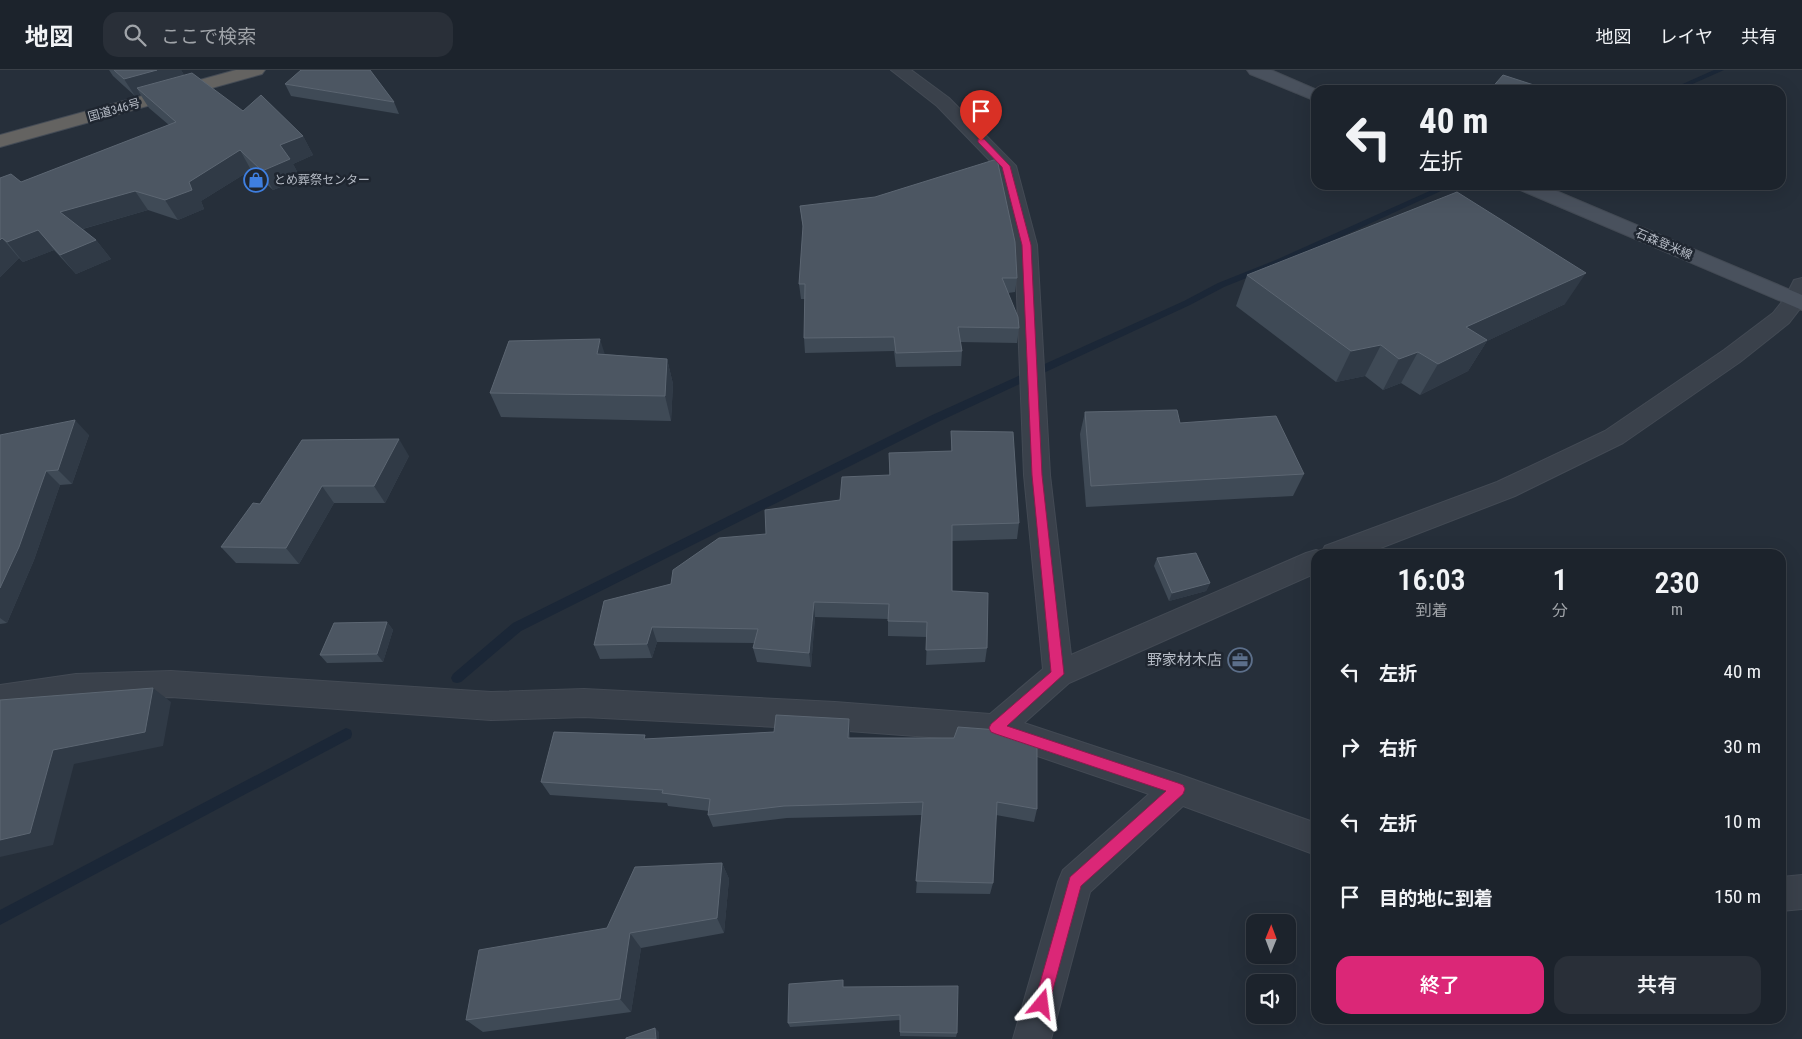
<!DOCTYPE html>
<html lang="ja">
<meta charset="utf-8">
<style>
:root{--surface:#1c232c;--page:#292f38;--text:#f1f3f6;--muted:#a0a4a9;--line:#3a4048;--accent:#db2777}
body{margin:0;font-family:"Roboto Condensed","Noto Sans JP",sans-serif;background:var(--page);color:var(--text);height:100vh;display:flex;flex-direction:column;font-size:19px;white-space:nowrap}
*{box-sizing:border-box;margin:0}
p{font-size:16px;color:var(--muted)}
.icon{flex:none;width:28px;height:28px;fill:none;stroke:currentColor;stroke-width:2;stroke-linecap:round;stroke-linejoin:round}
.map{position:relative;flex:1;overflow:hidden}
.side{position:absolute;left:1311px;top:479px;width:475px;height:475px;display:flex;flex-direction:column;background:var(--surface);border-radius:15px;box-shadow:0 5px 20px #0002,0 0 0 1px var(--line)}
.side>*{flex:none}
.banner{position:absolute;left:1311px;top:15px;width:475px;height:105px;border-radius:15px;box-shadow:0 5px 20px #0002,0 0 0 1px var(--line);background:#1c232c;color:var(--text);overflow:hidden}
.needle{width:32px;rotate:1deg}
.fabs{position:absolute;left:1246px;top:844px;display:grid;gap:10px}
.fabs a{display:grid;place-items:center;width:50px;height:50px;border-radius:10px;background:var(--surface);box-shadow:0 5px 20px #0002,0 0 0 1px var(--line);font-size:25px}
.pin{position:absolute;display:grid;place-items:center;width:42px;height:42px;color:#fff;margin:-51px -21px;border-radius:50% 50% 50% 0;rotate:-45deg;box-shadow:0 0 5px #0007}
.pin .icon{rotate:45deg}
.me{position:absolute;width:55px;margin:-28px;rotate:16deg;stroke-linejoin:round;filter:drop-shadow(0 0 4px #0008)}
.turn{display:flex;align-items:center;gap:18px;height:105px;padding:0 25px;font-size:22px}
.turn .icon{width:65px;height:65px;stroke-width:2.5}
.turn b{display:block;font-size:35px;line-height:42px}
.eta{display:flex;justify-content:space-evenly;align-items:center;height:85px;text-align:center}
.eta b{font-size:30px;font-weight:600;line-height:35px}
.button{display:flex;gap:10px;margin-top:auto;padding:10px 25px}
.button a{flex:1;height:58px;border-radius:15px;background:var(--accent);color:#fff;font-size:20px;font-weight:600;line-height:58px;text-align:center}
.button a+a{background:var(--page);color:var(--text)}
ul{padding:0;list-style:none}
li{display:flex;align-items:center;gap:15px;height:75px;padding:0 25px}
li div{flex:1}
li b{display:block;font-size:19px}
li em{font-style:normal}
header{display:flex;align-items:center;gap:30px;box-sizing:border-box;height:70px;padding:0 25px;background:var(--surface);border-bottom:1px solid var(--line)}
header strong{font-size:24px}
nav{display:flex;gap:28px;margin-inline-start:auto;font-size:18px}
.search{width:350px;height:45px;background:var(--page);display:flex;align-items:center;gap:12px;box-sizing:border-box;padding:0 18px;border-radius:15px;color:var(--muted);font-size:19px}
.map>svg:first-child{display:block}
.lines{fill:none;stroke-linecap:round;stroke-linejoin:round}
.stream{fill:#1b2737;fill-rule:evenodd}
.minor-casing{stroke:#434a54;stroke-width:2}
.secondary-casing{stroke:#434a54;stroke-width:2}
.trunk-casing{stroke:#454c56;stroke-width:2}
.minor{fill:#3a414b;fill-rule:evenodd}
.secondary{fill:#49515d;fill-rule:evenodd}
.trunk{fill:#646361;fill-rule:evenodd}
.wall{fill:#3f4a56}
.shaded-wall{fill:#303a46}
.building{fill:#4c5662;stroke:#5c6672}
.route{fill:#db2777;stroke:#8e194d}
.labels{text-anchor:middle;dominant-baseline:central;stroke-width:5;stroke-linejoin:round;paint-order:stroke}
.far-street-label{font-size:12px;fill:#b6bcc6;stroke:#1f2630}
.far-poi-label{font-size:12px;fill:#b6bcc6;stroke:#1f2630;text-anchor:start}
.poi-label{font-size:15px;fill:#b6bcc6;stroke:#1f2630;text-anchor:end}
</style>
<header>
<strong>地図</strong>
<div class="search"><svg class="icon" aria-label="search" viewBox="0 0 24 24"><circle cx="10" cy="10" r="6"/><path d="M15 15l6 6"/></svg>ここで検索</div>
<nav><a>地図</a><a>レイヤ</a><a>共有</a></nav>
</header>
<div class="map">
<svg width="1802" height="969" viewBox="0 0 1802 969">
<rect width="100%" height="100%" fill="#262f3a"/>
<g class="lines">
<g class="stream">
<polygon points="1714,0 1724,0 1679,20 1669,20"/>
<polygon points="1443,115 1454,115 1284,193 1224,217 1190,235 938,352 521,561 461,612 457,613 453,612 451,608 453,604 513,553 930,346 1184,231 1218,213 1278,189"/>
<polygon points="346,658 351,660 352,664 351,668 0,855 0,840"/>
</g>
<g class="minor-casing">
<g id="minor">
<polygon points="891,0 911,0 949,28 1016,96 1037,175 1050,405 1071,585 1306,483 1316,480 1322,482 1325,476 1497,412 1605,361 1724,280 1773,243 1785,228 1794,210 1802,208 1802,236 1789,253 1740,292 1623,373 1515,426 1365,484 1316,484 1316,503 1069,613 1024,653 1178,704 1316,753 1316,785 1183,736 1090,822 1051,969 1013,969 1058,812 1063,800 1149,724 996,672 835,660 584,647 491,650 171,627 76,630 0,641 0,615 76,604 171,601 491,622 584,619 835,632 990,644 1043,599 1024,405 1015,175 997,98 937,36"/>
<polygon points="1802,805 1802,839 1781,841 1781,807"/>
</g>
</g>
<g class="secondary-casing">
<g id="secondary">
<polygon points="1247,0 1271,0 1317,20 1316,31 1250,4"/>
<polygon points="1515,115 1542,115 1802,225 1802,240 1518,119"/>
</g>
</g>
<g class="trunk-casing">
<polygon id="trunk" points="236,0 265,0 262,4 0,77 0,65"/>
</g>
<use href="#minor" class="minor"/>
<use href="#secondary" class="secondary"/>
<use href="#trunk" class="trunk"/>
</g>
<g class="wall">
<polygon points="109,0 181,0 184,5 243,41 303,66 313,85 293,94 301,109 273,120 251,100 201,131 204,139 178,150 148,140 83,159 96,170 111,189 76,204 54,180 23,192 19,188 0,207 0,108 21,112 169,55 149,38 140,24 135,26 113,6"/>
<polygon points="285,14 394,32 399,44 291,26"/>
<polygon points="800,136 1017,208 1015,222 1008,223 1019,258 1017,273 960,272 962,281 961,296 896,297 894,281 805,283 804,268 805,229 801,229 799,214 803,160"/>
<polygon points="1247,205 1565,234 1487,271 1468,301 1420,325 1401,313 1383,320 1365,306 1336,312 1236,236"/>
<polygon points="604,284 667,289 673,314 671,351 501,347 490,323"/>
<polygon points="1085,342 1180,353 1304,404 1293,426 1086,437 1080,364"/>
<polygon points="951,361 1019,453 1017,469 952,471 952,521 987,578 985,592 926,595 927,567 888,566 888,549 815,547 811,597 757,592 753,578 754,573 657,572 652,588 600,589 594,575 671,514 766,464 840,430 889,405 889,383 951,381"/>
<polygon points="0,365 89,365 72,414 60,415 34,490 7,553 0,554"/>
<polygon points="409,386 385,433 334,433 299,494 236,493 221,477 260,434"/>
<polygon points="1157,488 1210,513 1206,521 1169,531 1154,496"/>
<polygon points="387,552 393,560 383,592 327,593 320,585"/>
<polygon points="849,649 850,668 1037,739 1034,752 996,745 993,813 990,824 916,823 922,745 787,748 713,757 708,745 709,741 668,736 667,733 550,725 541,712 646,669 774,662"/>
<polygon points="722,793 729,809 724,863 641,878 631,942 483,962 466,950 607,858"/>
<polygon points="844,917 957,963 956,967 900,966 900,950 790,957 788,953"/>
</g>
<g class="shaded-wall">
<polygon points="157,0 181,0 188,11 137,18 140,24 135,26 124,9"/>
<polygon points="303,66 313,85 293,94 301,109 273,120 262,101 280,75"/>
<polygon points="240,80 251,100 201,131 204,139 178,150 165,130 189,112"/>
<polygon points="135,121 148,140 75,161 60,142"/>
<polygon points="38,160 54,180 23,192 7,172"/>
<polygon points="2,168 19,188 0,207 0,170"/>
<polygon points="96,170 111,189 76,204 60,185"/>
<polygon points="1586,203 1565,234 1487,271 1468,301 1420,325 1438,294 1466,257"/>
<polygon points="600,269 608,294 597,284"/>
<polygon points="1381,275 1365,306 1336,312 1351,281"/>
<polygon points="1418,282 1401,313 1383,320 1399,289"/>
<polygon points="667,289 673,314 671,351 665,326"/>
<polygon points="75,350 89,365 72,414 58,400"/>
<polygon points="399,369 409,386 385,433 374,416"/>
<polygon points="46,401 60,415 34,490 7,553 0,548 0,518"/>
<polygon points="322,416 334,433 299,494 286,478"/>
<polygon points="1210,513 1206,521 1169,531 1172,523"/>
<polygon points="814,532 815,547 811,597 809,583"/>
<polygon points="387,552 393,560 383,592 377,584"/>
<polygon points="652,557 657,572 652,588 647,574"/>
<polygon points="153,618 171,632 163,676 74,694 53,775 0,787 0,770 53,680"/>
<polygon points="849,649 850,663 849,681 848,668"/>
<polygon points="722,793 729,809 724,863 717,848"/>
<polygon points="630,863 641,878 631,942 620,929"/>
<polygon points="655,958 659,962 659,969 656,969"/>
</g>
<g class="building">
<polygon points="114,0 157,0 124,9"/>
<polygon points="301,0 370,0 394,32 285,14"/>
<polygon points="192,3 243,41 261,25 303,66 280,75 290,89 262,101 240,80 189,112 192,120 165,130 135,121 60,142 96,170 60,185 38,160 7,172 2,168 0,170 0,108 11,104 21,112 176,52 137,18"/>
<polygon points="1503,5 1543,18 1540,20 1490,20"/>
<polygon points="997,89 1015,172 1017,208 1002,208 1018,247 1019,258 958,257 962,281 896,283 894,267 804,268 805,214 799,214 803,156 800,136 875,127"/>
<polygon points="1457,122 1586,203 1466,257 1487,270 1438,294 1418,282 1399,289 1381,275 1351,281 1247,205"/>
<polygon points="600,269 597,284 667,289 665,326 490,323 509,271"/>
<polygon points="1177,340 1180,353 1276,346 1304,404 1091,416 1085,342"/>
<polygon points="75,350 58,400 46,401 19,477 0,518 0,365"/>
<polygon points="951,361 1013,362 1019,453 952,455 952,521 988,523 987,578 926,580 927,552 888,551 889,534 814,532 809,583 753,578 758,559 652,557 647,574 594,575 604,531 671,514 673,500 719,468 766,464 765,440 840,430 842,407 890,405 889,383 952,381"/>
<polygon points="399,369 374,416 322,416 286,478 221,477 253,433 260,434 302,370"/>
<polygon points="1196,483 1210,513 1172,523 1157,488"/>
<polygon points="387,552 377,584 320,585 334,553"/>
<polygon points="153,618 145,662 53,680 30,763 0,770 0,630"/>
<polygon points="776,645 849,649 848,668 954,668 958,657 998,660 1037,673 1037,739 997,732 993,813 916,811 923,732 784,736 708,745 710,729 662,723 663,720 541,712 554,662 645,665 644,669 774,662"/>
<polygon points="722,793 717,848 630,863 620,929 466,950 479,880 607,858 635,797"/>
<polygon points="843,910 843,917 958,916 957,963 900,962 900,945 788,953 789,914"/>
<polygon points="655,958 656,969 626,969 626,968"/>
</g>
<polygon class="route" points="978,69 984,69 1010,96 1031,175 1042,405 1064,604 1007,656 1178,713 1183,715 1185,719 1183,724 1081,816 1049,934 1047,940 1042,942 1036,940 1034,934 1070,807 1166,721 996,664 991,662 989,658 991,654 1051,602 1032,405 1022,175 1002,97 978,72"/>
<defs>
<g id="shop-ring" transform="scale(1.25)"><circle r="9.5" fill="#1f2630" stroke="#3f7fe0" stroke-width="1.5"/><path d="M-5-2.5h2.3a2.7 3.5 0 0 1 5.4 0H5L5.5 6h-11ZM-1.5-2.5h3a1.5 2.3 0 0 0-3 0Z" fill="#3f7fe0"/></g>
<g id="office-ring" transform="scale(1.25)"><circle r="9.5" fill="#1f2630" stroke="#5c6f8a" stroke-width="1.5"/><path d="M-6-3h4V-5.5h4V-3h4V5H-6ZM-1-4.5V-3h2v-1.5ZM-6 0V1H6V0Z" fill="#5c6f8a"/></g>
</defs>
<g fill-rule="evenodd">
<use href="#shop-ring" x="256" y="110"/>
<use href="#office-ring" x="1240" y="590"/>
</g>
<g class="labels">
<g class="far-street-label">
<text transform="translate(114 40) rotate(-16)">国道346号</text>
<text transform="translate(1664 174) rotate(23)">石森登米線</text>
</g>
<g class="far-poi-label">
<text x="274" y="110">とめ葬祭センター</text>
</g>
<g class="poi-label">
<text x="1222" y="590">野家材木店</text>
</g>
</g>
</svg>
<div class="fabs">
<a><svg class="needle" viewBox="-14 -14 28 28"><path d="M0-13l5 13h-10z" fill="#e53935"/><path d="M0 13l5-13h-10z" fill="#a0a4a9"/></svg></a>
<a><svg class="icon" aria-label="sound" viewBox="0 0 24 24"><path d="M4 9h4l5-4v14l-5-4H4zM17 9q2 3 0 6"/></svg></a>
</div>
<div class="pin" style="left:981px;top:71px;background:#d93025"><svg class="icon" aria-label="arrive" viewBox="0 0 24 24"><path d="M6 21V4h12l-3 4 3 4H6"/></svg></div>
<svg class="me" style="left:1042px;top:934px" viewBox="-20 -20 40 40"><path d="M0-17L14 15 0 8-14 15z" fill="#db2777" stroke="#fff" stroke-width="4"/></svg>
<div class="banner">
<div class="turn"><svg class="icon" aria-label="left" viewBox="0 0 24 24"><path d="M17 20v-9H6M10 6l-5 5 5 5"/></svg><div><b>40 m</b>左折</div></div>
</div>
<section class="side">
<div class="eta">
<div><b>16:03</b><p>到着</p></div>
<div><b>1</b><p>分</p></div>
<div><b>230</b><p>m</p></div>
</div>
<ul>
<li><svg class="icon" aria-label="left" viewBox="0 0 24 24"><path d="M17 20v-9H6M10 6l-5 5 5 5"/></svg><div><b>左折</b></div><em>40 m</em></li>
<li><svg class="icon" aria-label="right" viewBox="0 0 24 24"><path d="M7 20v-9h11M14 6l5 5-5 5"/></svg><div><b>右折</b></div><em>30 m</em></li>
<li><svg class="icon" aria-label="left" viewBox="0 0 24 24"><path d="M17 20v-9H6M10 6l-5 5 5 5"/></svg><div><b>左折</b></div><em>10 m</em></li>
<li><svg class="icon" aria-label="arrive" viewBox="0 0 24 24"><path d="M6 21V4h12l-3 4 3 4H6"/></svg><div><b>目的地に到着</b></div><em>150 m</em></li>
</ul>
<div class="button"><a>終了</a><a>共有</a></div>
</section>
</div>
